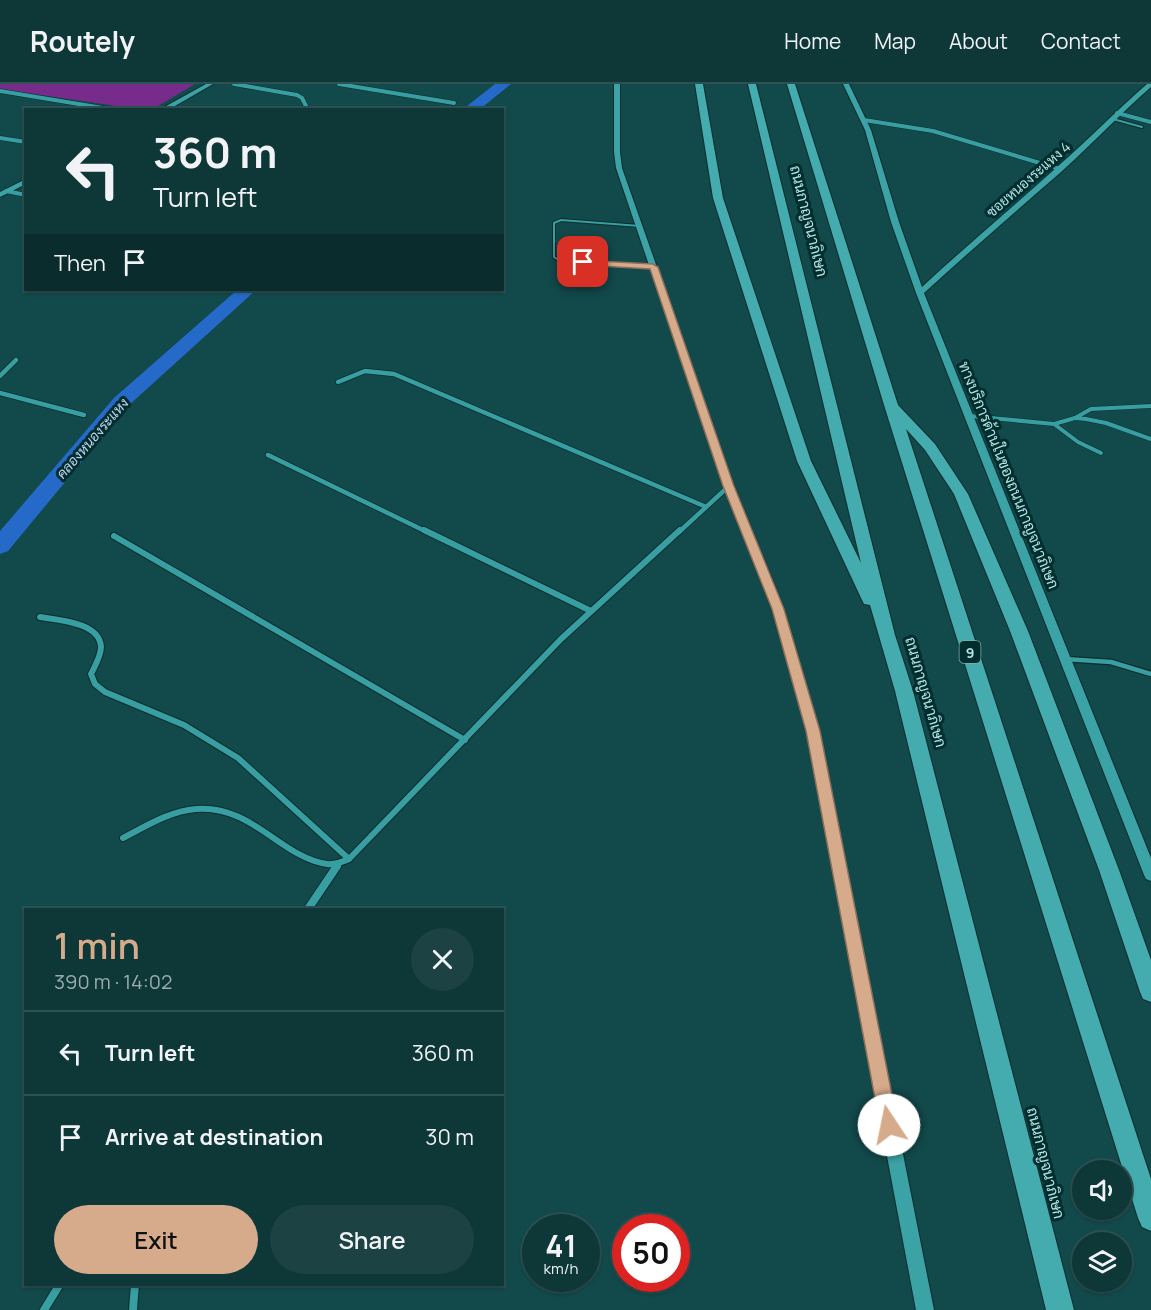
<!DOCTYPE html>
<meta charset="utf-8">
<style>
:root{--surface:#0e3738;--page:#1c4243;--text:#f1f3f6;--muted:#9bacae;--line:#2e5153;--accent:#d6ab8b}
body{margin:0;font-family:Manrope,Sarabun,sans-serif;background:var(--page);color:var(--text);height:100vh;display:flex;flex-direction:column;font-size:22px;white-space:nowrap}
*{box-sizing:border-box;margin:0}
p{font-size:20px;color:var(--muted)}
.icon{flex:none;width:33px;height:33px;fill:none;stroke:currentColor;stroke-width:2;stroke-linecap:round;stroke-linejoin:round}
.map{position:relative;flex:1;overflow:hidden}
.side{position:absolute;left:24px;top:824px;width:480px;height:378px;display:flex;flex-direction:column;background:var(--surface);border-radius:0px;box-shadow:0 2px 4px #0004,0 0 0 2px var(--line)}
.side>*{flex:none}
.hud{position:absolute;left:24px;top:24px;width:480px;height:183px;border-radius:0px;box-shadow:0 2px 4px #0004,0 0 0 2px var(--line);background:#0e3738;color:var(--text);overflow:hidden}
.tools{position:absolute;left:1072px;top:1076px;display:grid;gap:12px}
.tools a{display:grid;place-items:center;width:60px;height:60px;border-radius:50%;background:var(--surface);box-shadow:0 2px 4px #0004,0 0 0 2px var(--line);font-size:30px}
.speed{position:absolute;left:522px;top:1130px;display:flex;gap:12px;font-size:30px;font-weight:700;text-align:center}
.speed>*{display:grid;place-content:center;width:78px;height:78px;border-radius:50%;background:var(--surface);box-shadow:0 2px 4px #0004,0 0 0 2px var(--line);line-height:1}
.speed small{font-size:15px;font-weight:400}
.speed .limit{border:9px solid #d22;background:#fff;color:#111}
.pin{position:absolute;display:grid;place-items:center;width:51px;height:51px;color:#fff;margin:-26px;border-radius:12px;box-shadow:0 3px 9px #0006}
.me{position:absolute;width:66px;margin:-33px;rotate:349deg;stroke-linejoin:round;filter:drop-shadow(0 0 4px #0008)}
.turn{display:flex;align-items:center;gap:21px;height:126px;padding:0 30px;font-size:27px}
.turn .icon{width:78px;height:78px;stroke-width:2.5}
.turn b{display:block;font-size:42px;line-height:51px}
.then{display:flex;align-items:center;height:57px;padding:0 30px;background:#0003;gap:12px;font-size:22px}
.round{display:grid;place-items:center;flex:none;width:63px;height:63px;border-radius:32px;background:var(--page)}
.headline{display:flex;align-items:center;justify-content:space-between;height:102px;padding:0 30px}
h1{font-size:36px;font-weight:600;line-height:45px;color:var(--accent)}
.action{display:flex;gap:12px;margin-top:auto;padding:12px 30px}
.action a{flex:1;height:69px;border-radius:36px;background:var(--accent);color:#111;font-size:24px;font-weight:600;line-height:69px;text-align:center}
.action a+a{background:var(--page);color:var(--text)}
ul{padding:0;list-style:none}
li{display:flex;align-items:center;gap:18px;height:84px;padding:0 30px;border-top:2px solid var(--line)}
li div{flex:1}
li b{display:block;font-size:22px}
li em{font-style:normal}
header{display:flex;align-items:center;gap:36px;box-sizing:border-box;height:84px;padding:0 30px;background:var(--surface);border-bottom:2px solid var(--line)}
header strong{font-size:28px}
nav{display:flex;gap:33px;margin-inline-start:auto;font-size:21px}
.map>svg:first-child{display:block}
.green{fill:#772c8c}
.lines{fill:none;stroke-linecap:round;stroke-linejoin:round}
.canal{fill:#256ac9;fill-rule:evenodd}
.lane-far2-casing{stroke:#0d2d2d;stroke-width:4}
.lane-far1-casing{stroke:#0d2d2d;stroke-width:5}
.lane-casing{stroke:#0d2d2d;stroke-width:7}
.street-far3-casing{stroke:#0d2d2d;stroke-width:5}
.street-far2-casing{stroke:#0d2d2d;stroke-width:6}
.street-far1-casing{stroke:#0d2d2d;stroke-width:8}
.street-casing{stroke:#0d2d2d;stroke-width:10}
.secondary-casing{stroke:#0d2d2d;stroke-width:2}
.highway-casing{stroke:#0d2d2d;stroke-width:2}
.lane-far2{stroke:#379ea1;stroke-width:2}
.lane-far1{stroke:#379ea1;stroke-width:4}
.lane{stroke:#379ea1;stroke-width:4.5}
.street-far3{stroke:#379ea1;stroke-width:4}
.street-far2{stroke:#379ea1;stroke-width:4.5}
.street-far1{stroke:#379ea1;stroke-width:6}
.street{stroke:#379ea1;stroke-width:8}
.secondary{fill:#3ba2a5;fill-rule:evenodd}
.highway{fill:#44abae;fill-rule:evenodd}
.route{fill:#d6ab8b;stroke:#8b6f5a;stroke-width:1.5}
.labels{text-anchor:middle;dominant-baseline:central;stroke-width:6;stroke-linejoin:round;paint-order:stroke}
.far-street-label{font-size:14px;fill:#b7e3e4;stroke:#002e2f}
.far-water-label{font-size:14px;font-style:italic;fill:#c5d6ef;stroke:#002e2f}
.shield{fill:#002e2f;stroke:#80adae;stroke-width:1.5}
.shield-label{font-size:14px;font-weight:bold;fill:#b7e3e4}
.street-label{font-size:15px;fill:#b7e3e4;stroke:#002e2f}
</style>
<header>
<strong>Routely</strong>
<nav><a>Home</a><a>Map</a><a>About</a><a>Contact</a></nav>
</header>
<div class="map">
<svg width="1151" height="1226" viewBox="0 0 1151 1226">
<rect width="100%" height="100%" fill="#12494b"/>
<polygon class="green" points="0,0 195,0 153,25 137,25 0,5"/>
<g class="lines">
<g class="canal">
<polygon points="495,0 511,0 479,26 462,26"/>
<polygon points="237,206 256,206 128,322 8,467 0,470 0,447 114,314"/>
</g>
<g class="lane-far2-casing">
<g id="lane-far2">
<polyline points="1113,35 1142,43"/>
<polyline points="640,142 561,136 554,139 554,173 560,177 653,183"/>
</g>
</g>
<g class="lane-far1-casing">
<g id="lane-far1">
<polyline points="970,332 1054,340 1075,334 1086,335 1106,339 1151,355"/>
<polyline points="1075,334 1091,325 1151,322"/>
<polyline points="1054,340 1078,358 1101,369"/>
</g>
</g>
<g class="lane-casing">
<polyline id="lane" points="1065,575 1111,578 1151,590"/>
</g>
<g class="street-far3-casing">
<g id="street-far3">
<polyline points="234,0 297,11 302,14 308,26"/>
<polyline points="339,0 454,19"/>
<polyline points="0,7 115,26"/>
<polyline points="1117,29 1151,38"/>
<polyline points="864,36 933,47 1060,85"/>
<polyline points="0,54 26,58"/>
<polyline points="6,107 26,111"/>
</g>
</g>
<g class="street-far2-casing">
<g id="street-far2">
<polyline points="0,292 16,276"/>
<polyline points="338,298 365,287 394,290 704,422"/>
<polyline points="0,309 84,331"/>
<polyline points="268,371 427,448"/>
<polyline points="679,448 729,402"/>
</g>
</g>
<g class="street-far1-casing">
<g id="street-far1">
<polyline points="424,446 591,527"/>
<polyline points="114,452 465,656"/>
<path d="M 40,533 C 58,536 100,538 101,563 C 101,572 95,582 91,590 L 95,600 L 105,608 L 184,641 L 238,674 L 349,775 L 561,555 L 680,446"/>
<path d="M 123,754 C 146,742 170,727 196,725 C 251,720 282,774 327,780 C 335,781 342,778 349,775"/>
<polyline points="336,784 338,780"/>
</g>
</g>
<g class="street-casing">
<g id="street">
<polyline points="308,825 337,782"/>
<polyline points="44,1226 60,1200"/>
<polyline points="133,1226 135,1200"/>
</g>
</g>
<g class="secondary-casing">
<g id="secondary">
<polygon points="206,0 213,0 168,26 159,26"/>
<polygon points="614,0 620,0 620,68 622,84 734,402 784,525 819,647 934,1226 916,1226 807,647 772,525 724,402 616,84 614,68"/>
<path d="M 843,0 L 849,0 L 871,46 L 899,138 L 922,203 C 966,162 1012,124 1056,84 C 1087,57 1116,27 1147,0 L 1151,0 L 1151,3 C 1120,30 1092,60 1061,88 C 1015,128 969,168 924,209 L 1151,774 L 1151,797 L 1146,795 L 1144,791 L 916,209 L 891,138 L 865,46 Z"/>
<polygon points="26,95 26,100 0,113 0,108"/>
</g>
</g>
<g class="highway-casing">
<g id="highway">
<polygon points="695,0 703,0 723,114 811,377 861,479 748,0 756,0 895,551 913,607 1074,1226 1046,1226 895,607 870,521 864,520 862,516 797,377 713,114"/>
<polygon points="787,0 795,0 898,321 935,360 968,410 1028,547 1119,786 1151,876 1151,918 1143,915 1140,908 1099,786 1010,547 954,410 925,366 906,345 1151,1095 1151,1147 1142,1143 1138,1134 884,321"/>
</g>
</g>
<use href="#lane-far2" class="lane-far2"/>
<use href="#lane-far1" class="lane-far1"/>
<use href="#lane" class="lane"/>
<use href="#street-far3" class="street-far3"/>
<use href="#street-far2" class="street-far2"/>
<use href="#street-far1" class="street-far1"/>
<use href="#street" class="street"/>
<use href="#secondary" class="secondary"/>
<use href="#highway" class="highway"/>
</g>
<polygon class="route" points="580,176 653,180 658,183 734,402 784,525 820,647 898,1041 895,1047 889,1050 882,1047 880,1041 806,647 772,525 723,402 650,185 583,181 580,180"/>
<g class="labels">
<g class="far-street-label">
<text transform="translate(1028 95) rotate(-41)">ซอยหนองระแหง 4</text>
</g>
<g class="far-water-label">
<text transform="translate(92 354) rotate(-49)">คลองหนองระแหง</text>
</g>
<rect class="shield" x="959.5" y="557" width="21" height="22" rx="4.5"/>
<g class="shield-label">
<text x="970" y="568">9</text>
</g>
<g class="street-label">
<text transform="translate(809 137) rotate(76)">ถนนกาญจนาภิเษก</text>
<text transform="translate(1009 391) rotate(68)">ทางบริการด้านในของถนนกาญจนาภิเษก</text>
<text transform="translate(926 608) rotate(74)">ถนนกาญจนาภิเษก</text>
<text transform="translate(1046 1079) rotate(76)">ถนนกาญจนาภิเษก</text>
</g>
</g>
</svg>
<div class="tools">
<a><svg class="icon" aria-label="sound" viewBox="0 0 24 24"><path d="M4 9h4l5-4v14l-5-4H4zM17 9q2 3 0 6"/></svg></a>
<a><svg class="icon" aria-label="layers" viewBox="0 0 24 24"><path d="M12 4l9 5-9 5-9-5zM3 14l9 5 9-5"/></svg></a>
</div>
<div class="speed"><div>41<small>km/h</small></div><div class="limit">50</div></div>
<div class="pin" style="left:583px;top:178px;background:#d93025"><svg class="icon" aria-label="arrive" viewBox="0 0 24 24"><path d="M6 21V4h12l-3 4 3 4H6"/></svg></div>
<svg class="me" style="left:889px;top:1041px" viewBox="-20 -20 40 40"><circle r="19" fill="#fff"/><path d="M0-13L10 11 0 6-10 11z" fill="#d6ab8b"/></svg>
<div class="hud">
<div class="turn"><svg class="icon" aria-label="left" viewBox="0 0 24 24"><path d="M17 20v-9H6M10 6l-5 5 5 5"/></svg><div><b>360 m</b>Turn left</div></div>
<div class="then">Then<svg class="icon" aria-label="arrive" viewBox="0 0 24 24"><path d="M6 21V4h12l-3 4 3 4H6"/></svg></div>
</div>
<section class="side">
<div class="headline"><div><h1>1 min</h1><p>390 m · 14:02</p></div><a class="round"><svg class="icon" aria-label="close" viewBox="0 0 24 24"><path d="M6 6l12 12M18 6L6 18"/></svg></a></div>
<ul>
<li><svg class="icon" aria-label="left" viewBox="0 0 24 24"><path d="M17 20v-9H6M10 6l-5 5 5 5"/></svg><div><b>Turn left</b></div><em>360 m</em></li>
<li><svg class="icon" aria-label="arrive" viewBox="0 0 24 24"><path d="M6 21V4h12l-3 4 3 4H6"/></svg><div><b>Arrive at destination</b></div><em>30 m</em></li>
</ul>
<div class="action"><a>Exit</a><a>Share</a></div>
</section>
</div>
